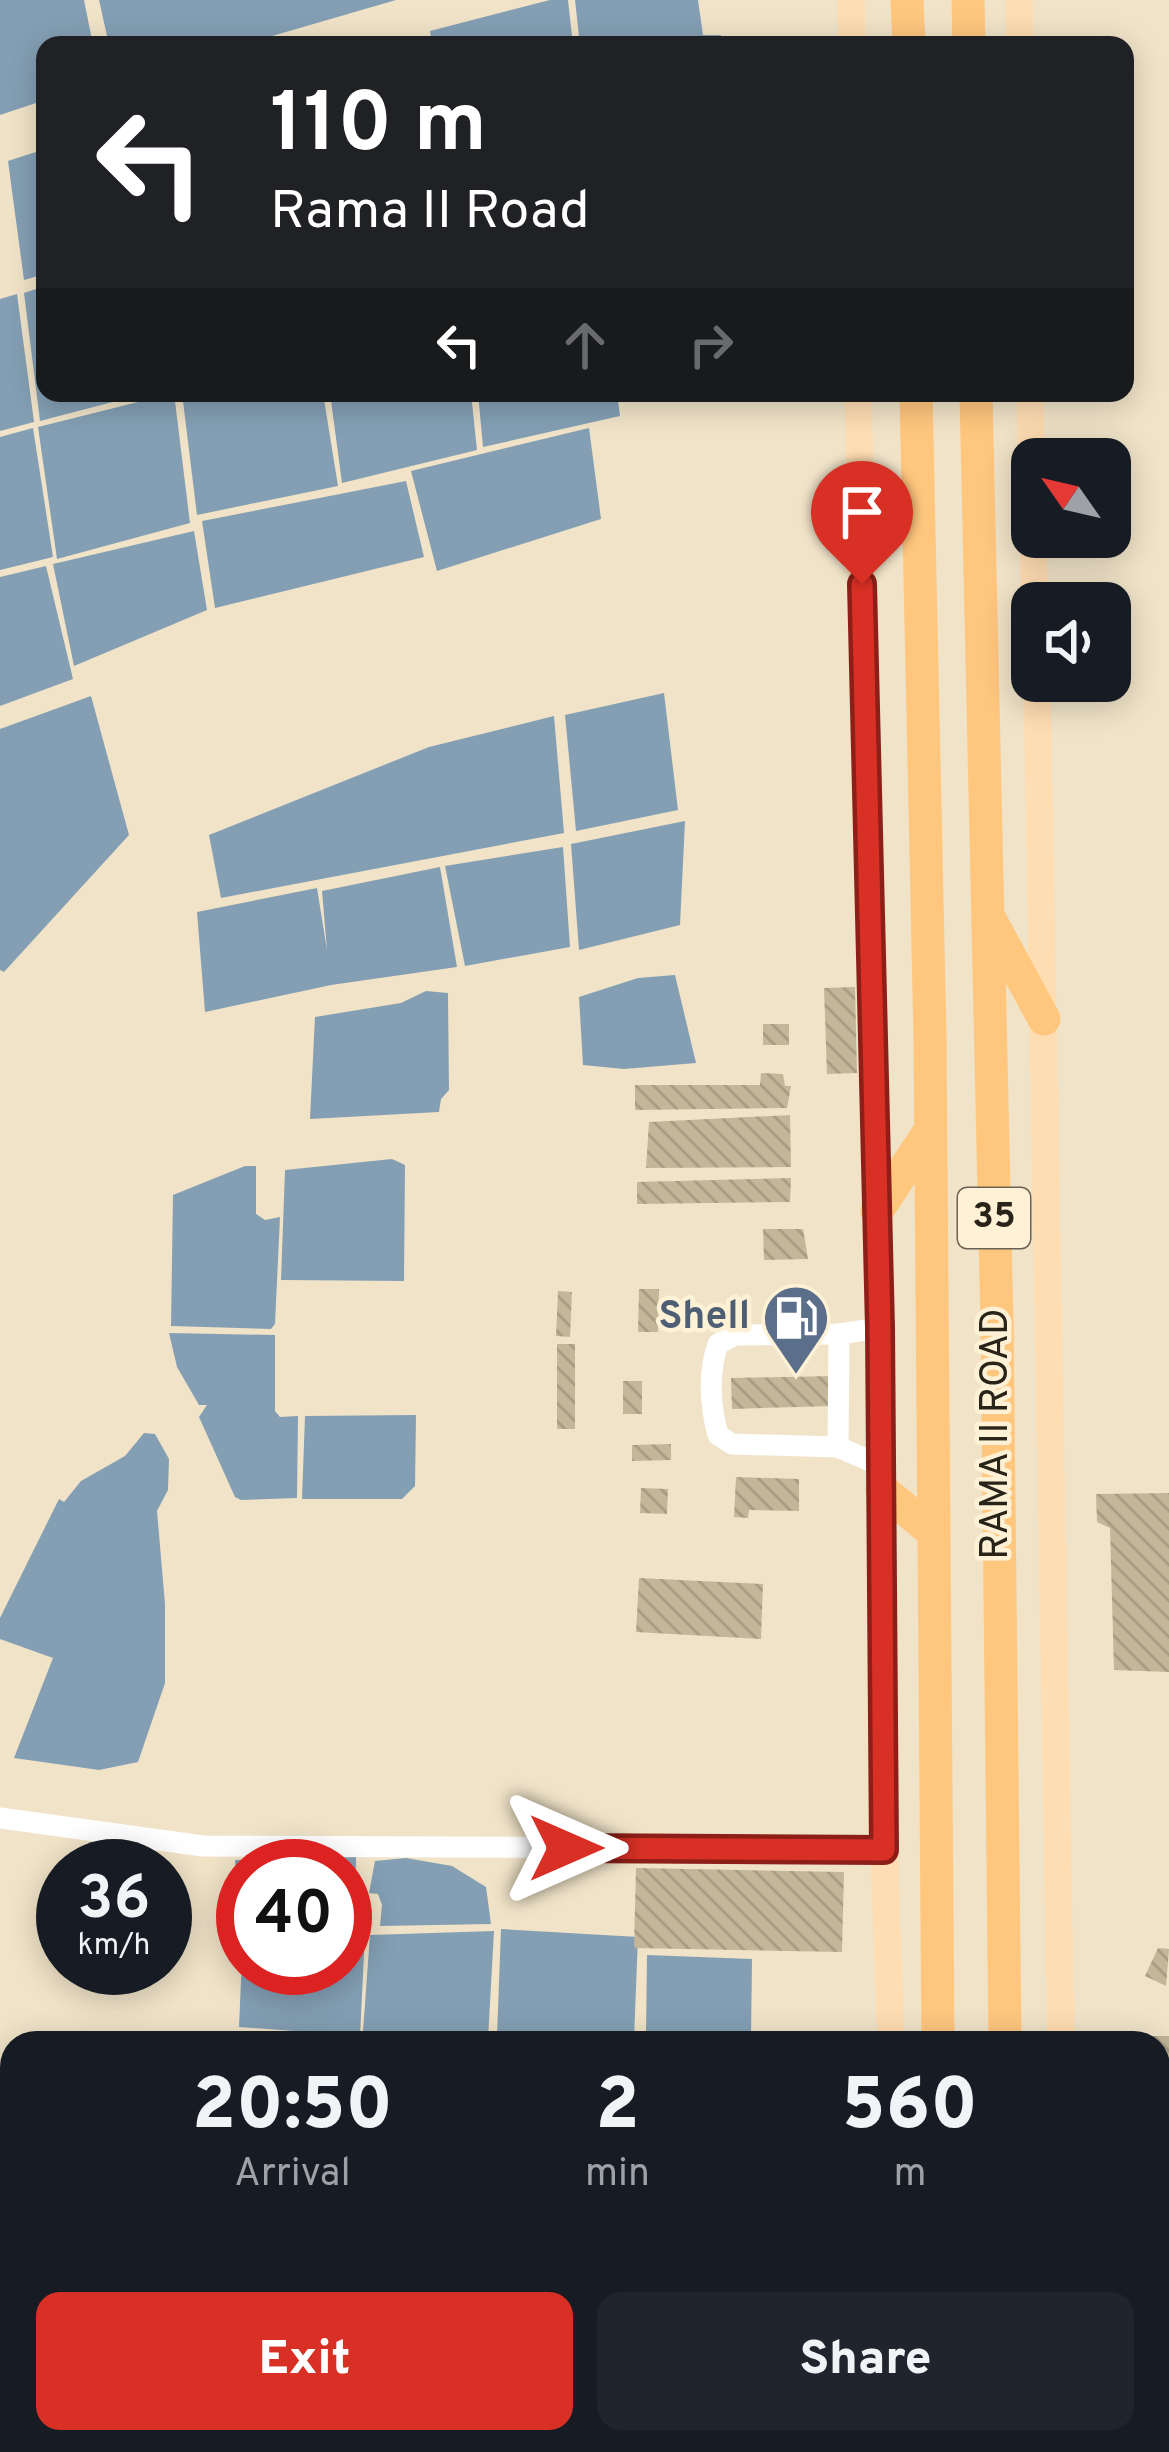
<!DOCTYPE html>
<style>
:root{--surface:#171b24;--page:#20242c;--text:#f1f3f6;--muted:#9ea1a6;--accent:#d93025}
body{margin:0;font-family:Overpass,sans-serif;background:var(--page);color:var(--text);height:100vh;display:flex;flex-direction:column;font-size:45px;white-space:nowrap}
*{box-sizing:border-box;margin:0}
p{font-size:39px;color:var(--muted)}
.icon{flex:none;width:66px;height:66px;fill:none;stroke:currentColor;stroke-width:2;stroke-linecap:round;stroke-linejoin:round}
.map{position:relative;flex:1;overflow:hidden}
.sheet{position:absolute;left:0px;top:2031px;width:1170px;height:423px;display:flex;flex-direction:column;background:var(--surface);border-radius:36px 36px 0 0;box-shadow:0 6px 30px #0003}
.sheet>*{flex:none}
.guide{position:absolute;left:36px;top:36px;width:1098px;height:366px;border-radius:24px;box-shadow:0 6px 30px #0003;background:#202124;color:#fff;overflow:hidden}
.needle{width:78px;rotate:304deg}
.controls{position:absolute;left:1011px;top:438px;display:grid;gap:24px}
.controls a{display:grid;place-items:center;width:120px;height:120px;border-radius:24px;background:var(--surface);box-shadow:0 6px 30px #0003;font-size:60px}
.speed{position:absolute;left:36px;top:1839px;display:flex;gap:24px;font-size:60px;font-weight:700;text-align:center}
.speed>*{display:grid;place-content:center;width:156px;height:156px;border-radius:50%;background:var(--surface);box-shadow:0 6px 30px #0003;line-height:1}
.speed small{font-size:30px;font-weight:400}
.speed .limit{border:18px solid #d22;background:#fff;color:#111}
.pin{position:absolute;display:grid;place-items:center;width:102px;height:102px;color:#fff;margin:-123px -51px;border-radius:50% 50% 50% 0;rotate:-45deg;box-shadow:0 0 12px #0007}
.pin .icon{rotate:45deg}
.me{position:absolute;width:132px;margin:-66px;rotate:90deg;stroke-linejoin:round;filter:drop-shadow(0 0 9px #0008)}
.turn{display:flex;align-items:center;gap:42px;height:252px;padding:0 36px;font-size:54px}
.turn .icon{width:156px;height:156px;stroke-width:2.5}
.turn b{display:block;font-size:84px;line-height:102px}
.lanes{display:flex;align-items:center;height:114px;padding:0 36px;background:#0003;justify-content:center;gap:60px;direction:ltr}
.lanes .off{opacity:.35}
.eta{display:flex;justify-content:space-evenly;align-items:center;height:204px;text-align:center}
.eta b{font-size:72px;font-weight:800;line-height:84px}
.action{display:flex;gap:24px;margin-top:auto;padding:24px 36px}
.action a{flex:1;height:138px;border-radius:24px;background:var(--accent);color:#fff;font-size:48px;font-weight:800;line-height:138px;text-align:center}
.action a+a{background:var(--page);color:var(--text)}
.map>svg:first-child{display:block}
.water{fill:#849fb4}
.building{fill:url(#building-back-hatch)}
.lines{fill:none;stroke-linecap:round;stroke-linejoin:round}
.minor{stroke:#fff;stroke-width:21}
.major{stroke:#ffddb2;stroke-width:27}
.highway{stroke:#ffc67e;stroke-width:33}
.route-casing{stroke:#8d1f18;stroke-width:30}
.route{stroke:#d93025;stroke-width:21}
.labels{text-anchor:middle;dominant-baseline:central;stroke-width:9;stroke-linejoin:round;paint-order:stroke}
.shield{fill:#fef1d5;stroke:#696252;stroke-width:3}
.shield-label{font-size:36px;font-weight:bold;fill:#29241a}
.service-label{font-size:39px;font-weight:bold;fill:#4e5e75;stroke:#fef1d5;text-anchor:end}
.street-label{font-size:39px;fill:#29241a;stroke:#fef1d5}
</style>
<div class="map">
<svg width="1169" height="2452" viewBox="0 0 1169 2452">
<defs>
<pattern id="building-back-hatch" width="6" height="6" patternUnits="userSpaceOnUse" patternTransform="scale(3)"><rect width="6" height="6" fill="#c4b699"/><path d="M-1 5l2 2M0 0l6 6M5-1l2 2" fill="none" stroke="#a89c83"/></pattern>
</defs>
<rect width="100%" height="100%" fill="#f0e3c8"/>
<g class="water">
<polygon points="0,0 84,0 93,45 45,45 45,100 0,115"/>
<polygon points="99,0 396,0 241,45 109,45"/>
<polygon points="550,0 568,0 573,45 432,45 430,31"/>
<polygon points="575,0 698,0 703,35 721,35 721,45 580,45"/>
<polygon points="45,149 45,274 24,280 8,161"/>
<polygon points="45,286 45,393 147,393 40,421 24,293"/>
<polygon points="17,294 34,422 0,431 0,299"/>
<polygon points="174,393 190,523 57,559 38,427"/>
<polygon points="182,393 323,393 338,486 197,515"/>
<polygon points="330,393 471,393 477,450 342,483"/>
<polygon points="478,393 617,393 620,416 483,447"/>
<polygon points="33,428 53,557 0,570 0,437"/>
<polygon points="589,428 601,519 437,571 411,471"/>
<polygon points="406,481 424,557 215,608 202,521"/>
<polygon points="194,531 207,610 74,666 53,564"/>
<polygon points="46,566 73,679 0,706 0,577"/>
<polygon points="664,693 678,810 576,831 565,715"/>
<polygon points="91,696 129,835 4,972 0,970 0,729"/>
<polygon points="554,716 564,833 221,898 209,835 429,747"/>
<polygon points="685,821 680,925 579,950 571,844"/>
<polygon points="563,847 570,947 465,966 445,866"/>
<polygon points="440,867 457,967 331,985 205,1012 197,912 317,888 327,950 322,891"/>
<polygon points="675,975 696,1063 624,1069 583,1065 579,997 638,978"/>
<polygon points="426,991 448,993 449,1090 441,1099 439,1112 310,1119 315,1017 401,1003"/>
<polygon points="392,1159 405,1165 404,1281 281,1280 285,1170"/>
<polygon points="245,1166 256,1166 256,1214 265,1220 280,1217 275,1324 271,1329 171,1326 173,1195"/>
<polygon points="169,1333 275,1335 275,1411 280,1417 298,1416 297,1498 241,1500 235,1497 199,1417 207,1405 199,1405 177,1367"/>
<polygon points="416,1415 415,1486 402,1499 302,1499 305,1416"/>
<polygon points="144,1433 155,1434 169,1459 168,1490 157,1511 165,1604 165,1683 138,1762 99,1770 14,1758 53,1658 0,1639 0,1618 59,1499 64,1502 81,1481 125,1456"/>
<polygon points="356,1857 355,1922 345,1922 345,1866 243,1866 243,1927 237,1927 235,1860"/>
<polygon points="406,1858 452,1866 486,1887 491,1924 380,1926 382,1905 378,1894 369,1893 375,1861"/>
<polygon points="501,1929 638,1937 634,2039 585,2043 497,2036"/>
<polygon points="494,1931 488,2039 369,2036 363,2031 370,1935"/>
<polygon points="345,1933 365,1933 360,2036 239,2027 243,1934 243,1968 345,1968"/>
<polygon points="647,1955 752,1959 751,2038 646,2036"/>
</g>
<g class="building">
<polygon points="855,987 857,1073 827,1074 824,988"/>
<rect x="763" y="1024" width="26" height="21"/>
<polygon points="761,1073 783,1074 785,1086 791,1086 787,1108 635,1110 635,1085 760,1085"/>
<polygon points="790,1115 791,1167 646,1168 649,1122"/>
<polygon points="791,1178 790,1202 637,1204 637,1182"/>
<polygon points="763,1229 803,1229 808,1259 764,1260"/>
<polygon points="639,1289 659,1289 658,1332 638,1332"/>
<polygon points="558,1291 572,1292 570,1337 556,1336"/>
<rect x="557" y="1344" width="18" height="85"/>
<polygon points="832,1376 833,1406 732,1409 731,1378"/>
<rect x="623" y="1381" width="19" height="33"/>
<polygon points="671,1444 671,1460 632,1461 632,1445"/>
<polygon points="736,1477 799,1479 799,1511 749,1510 748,1518 734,1517"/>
<polygon points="641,1488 668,1489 667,1514 640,1513"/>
<polygon points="1169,1493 1169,1672 1114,1670 1110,1528 1097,1522 1096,1494"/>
<polygon points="639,1578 763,1584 761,1639 636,1632"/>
<polygon points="636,1868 844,1872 842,1952 634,1948"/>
<polygon points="1158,1948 1169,1949 1166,1986 1145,1976"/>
<polygon points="1128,2036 1169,2036 1169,2120 1158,2119 1158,2043 1127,2043"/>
<polygon points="318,2442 799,2442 798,2452 316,2452"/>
</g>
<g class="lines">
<g class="minor">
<path d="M 880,1328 L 839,1334 L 735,1335 L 718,1344 C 708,1372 710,1406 718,1435 L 732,1444 L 838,1447 L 882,1466"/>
<polyline points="838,1447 839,1334"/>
<polyline points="0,1818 203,1846 884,1849"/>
</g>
<g class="major">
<polyline points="851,0 852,45"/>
<polyline points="1019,0 1020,45"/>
<polyline points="858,393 880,1328 884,1849 891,2043"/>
<polyline points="1030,393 1032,482"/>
<polyline points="1033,537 1035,603"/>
<polyline points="1037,681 1061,2043"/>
<polyline points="909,2442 909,2452"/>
<polyline points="1070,2442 1070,2452"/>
</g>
<g class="highway">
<polyline points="907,0 909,45"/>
<polyline points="968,0 969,45"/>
<polyline points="916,393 930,1038 938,2043"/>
<polyline points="976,393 997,1324 1005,2043"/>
<polyline points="991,921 1044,1019"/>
<polyline points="877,1211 929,1132"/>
<polyline points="882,1490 933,1532"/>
<polyline points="944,2442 944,2452"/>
<polyline points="1014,2442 1014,2452"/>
</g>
</g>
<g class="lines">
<g class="route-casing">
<polyline id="route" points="566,1848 884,1850 880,1328 862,584"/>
</g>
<use href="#route" class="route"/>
</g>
<defs>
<g id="fuel-pin" transform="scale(3.45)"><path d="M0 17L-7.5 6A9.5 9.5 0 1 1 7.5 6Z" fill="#5c6f8a" stroke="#fef1d5"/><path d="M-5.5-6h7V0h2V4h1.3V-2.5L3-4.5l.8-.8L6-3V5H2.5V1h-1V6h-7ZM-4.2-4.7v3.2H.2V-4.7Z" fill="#fff"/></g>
</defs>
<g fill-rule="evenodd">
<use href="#fuel-pin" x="796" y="1318"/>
</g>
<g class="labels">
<rect class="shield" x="958" y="1188" width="72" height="60" rx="9"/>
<g class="shield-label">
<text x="994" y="1218">35</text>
</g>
<g class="service-label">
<text x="750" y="1318">Shell</text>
</g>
<g class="street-label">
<text transform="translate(997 1434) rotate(-90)">RAMA II ROAD</text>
</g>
</g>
</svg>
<div class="controls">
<a><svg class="needle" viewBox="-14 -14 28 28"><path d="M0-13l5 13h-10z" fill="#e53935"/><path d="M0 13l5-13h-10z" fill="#9ea1a6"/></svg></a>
<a><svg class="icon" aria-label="sound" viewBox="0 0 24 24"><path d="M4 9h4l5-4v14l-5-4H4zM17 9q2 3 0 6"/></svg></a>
</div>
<div class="speed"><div>36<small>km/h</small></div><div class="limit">40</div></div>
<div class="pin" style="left:862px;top:584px;background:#d93025"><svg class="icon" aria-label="arrive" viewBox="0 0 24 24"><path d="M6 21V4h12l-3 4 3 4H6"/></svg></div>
<svg class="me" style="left:566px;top:1848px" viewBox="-20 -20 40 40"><path d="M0-17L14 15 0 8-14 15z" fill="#d93025" stroke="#fff" stroke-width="4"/></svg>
<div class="guide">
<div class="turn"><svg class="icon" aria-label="left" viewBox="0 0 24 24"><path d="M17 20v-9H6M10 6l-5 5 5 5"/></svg><div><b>110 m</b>Rama II Road</div></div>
<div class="lanes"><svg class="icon" aria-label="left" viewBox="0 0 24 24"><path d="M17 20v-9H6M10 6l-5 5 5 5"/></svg><svg class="icon off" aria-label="ahead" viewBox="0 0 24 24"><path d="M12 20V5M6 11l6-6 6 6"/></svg><svg class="icon off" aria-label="right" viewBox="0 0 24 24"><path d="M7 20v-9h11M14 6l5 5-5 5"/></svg></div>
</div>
<section class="sheet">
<div class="eta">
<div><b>20:50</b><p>Arrival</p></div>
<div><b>2</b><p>min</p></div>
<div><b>560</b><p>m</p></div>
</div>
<div class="action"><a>Exit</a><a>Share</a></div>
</section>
</div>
